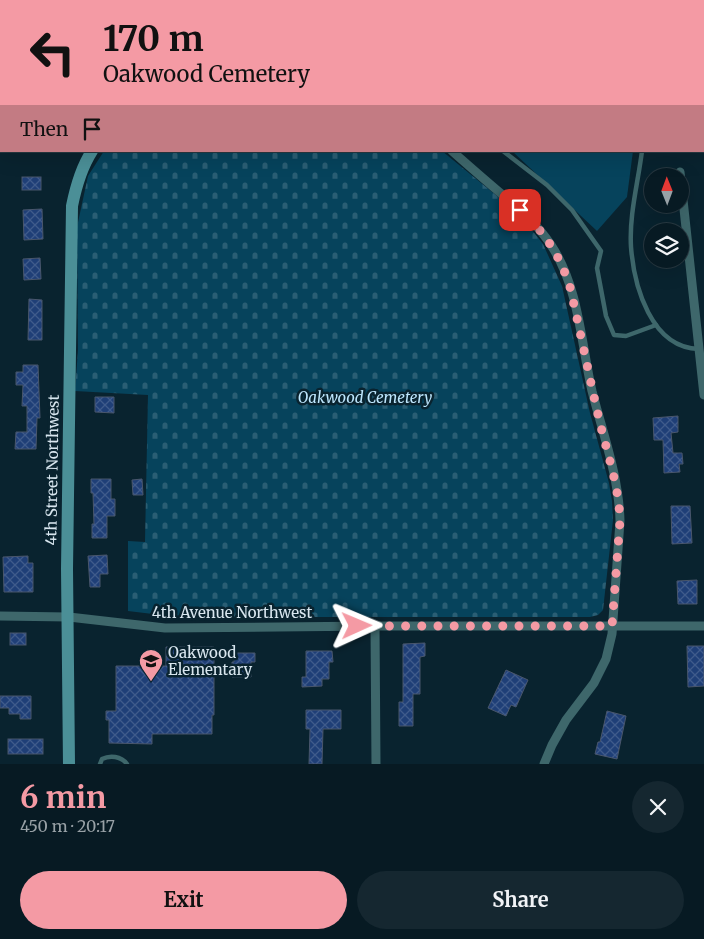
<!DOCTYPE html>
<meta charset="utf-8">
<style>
:root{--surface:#071a23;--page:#152730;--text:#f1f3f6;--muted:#98a1a6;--line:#283841;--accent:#f49aa4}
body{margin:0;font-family:Merriweather,serif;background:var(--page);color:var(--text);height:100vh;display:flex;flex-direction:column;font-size:19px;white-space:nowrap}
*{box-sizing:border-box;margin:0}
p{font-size:16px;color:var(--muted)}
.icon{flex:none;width:28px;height:28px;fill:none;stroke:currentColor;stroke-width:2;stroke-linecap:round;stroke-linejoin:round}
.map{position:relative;height:764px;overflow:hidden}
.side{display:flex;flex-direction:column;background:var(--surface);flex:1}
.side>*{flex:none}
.hud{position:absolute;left:0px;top:0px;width:705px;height:152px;box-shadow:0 5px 20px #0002,0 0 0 1px var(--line);background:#f49aa4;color:#111;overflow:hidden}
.needle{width:32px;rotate:359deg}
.fabs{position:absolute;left:644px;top:168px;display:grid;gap:10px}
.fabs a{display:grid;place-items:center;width:45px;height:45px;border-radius:50%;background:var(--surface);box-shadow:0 5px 20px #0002,0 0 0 1px var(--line);font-size:25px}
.pin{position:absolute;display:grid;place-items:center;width:42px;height:42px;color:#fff;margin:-21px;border-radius:10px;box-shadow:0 2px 8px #0006}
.me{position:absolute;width:55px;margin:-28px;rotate:89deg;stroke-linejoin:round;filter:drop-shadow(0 0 4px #0008)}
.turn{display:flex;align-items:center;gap:18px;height:105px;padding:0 20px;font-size:22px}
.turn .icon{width:65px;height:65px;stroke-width:2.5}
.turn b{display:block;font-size:35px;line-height:42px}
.then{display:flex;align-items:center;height:48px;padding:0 20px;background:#0003;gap:10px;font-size:19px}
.round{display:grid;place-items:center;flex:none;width:52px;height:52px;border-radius:26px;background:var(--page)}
.head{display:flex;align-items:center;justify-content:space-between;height:85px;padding:0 20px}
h1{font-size:30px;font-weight:700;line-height:38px;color:var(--accent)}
.primary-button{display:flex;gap:10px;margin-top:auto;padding:10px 20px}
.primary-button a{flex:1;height:58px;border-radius:30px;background:var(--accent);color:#111;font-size:20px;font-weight:700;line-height:58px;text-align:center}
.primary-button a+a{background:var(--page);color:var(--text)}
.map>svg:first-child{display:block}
.cemetery{fill:url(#cemetery-stones)}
.garden{fill:#06435c}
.water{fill:url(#water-ripples)}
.building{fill:url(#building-cross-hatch);stroke:#49566c}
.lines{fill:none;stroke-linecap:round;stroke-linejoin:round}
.lane{stroke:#3e676b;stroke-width:4.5}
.street{stroke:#3e676b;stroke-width:9}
.secondary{stroke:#4b8f97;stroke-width:12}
.route{stroke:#f49aa4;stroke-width:9;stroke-dasharray:0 16.2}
.labels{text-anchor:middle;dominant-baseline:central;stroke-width:5;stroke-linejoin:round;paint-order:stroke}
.park-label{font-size:15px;font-style:italic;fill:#bee7fe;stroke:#09232f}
.street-label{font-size:15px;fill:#d8e6ef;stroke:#09232f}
.poi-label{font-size:15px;fill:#d8e6ef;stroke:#09232f;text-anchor:start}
</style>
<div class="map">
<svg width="704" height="764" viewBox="0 0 704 764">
<defs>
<pattern id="cemetery-stones" width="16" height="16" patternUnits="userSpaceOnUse" patternTransform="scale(1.25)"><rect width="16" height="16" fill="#06435c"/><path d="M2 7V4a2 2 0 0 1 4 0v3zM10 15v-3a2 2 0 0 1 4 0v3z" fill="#2a5e74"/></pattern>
<pattern id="water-ripples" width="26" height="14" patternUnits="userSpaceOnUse" patternTransform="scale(1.25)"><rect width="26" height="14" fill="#423775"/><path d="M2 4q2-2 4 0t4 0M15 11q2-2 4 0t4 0" fill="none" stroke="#5d5489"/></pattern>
<pattern id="building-cross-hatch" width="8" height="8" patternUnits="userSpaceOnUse" patternTransform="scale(1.25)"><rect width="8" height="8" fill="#1f3f77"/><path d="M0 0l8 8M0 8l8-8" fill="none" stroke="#3f5b8b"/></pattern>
</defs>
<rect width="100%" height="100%" fill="#09232f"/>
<polygon class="cemetery" points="104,151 442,151 508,205 528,225 543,244 562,286 590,413 609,483 612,501 613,520 603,610 598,615 590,617 178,617 128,611 128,541 145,542 148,395 75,391 78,350 77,227 88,176"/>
<g class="garden">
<polygon points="350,0 544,0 351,1"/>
<polygon points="512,151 633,151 627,197 597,231"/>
</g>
<rect class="water" x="583" y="0" width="78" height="1"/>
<g class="building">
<rect x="22" y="177" width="19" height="13"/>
<polygon points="42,209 43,239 24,240 23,210"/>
<polygon points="40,258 41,279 24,280 23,259"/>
<polygon points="29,299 42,300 42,340 28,340"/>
<polygon points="23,365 38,365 40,418 37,418 36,449 15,449 16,432 27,432 27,406 22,406 23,385 16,385 16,372 23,372"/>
<polygon points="95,397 114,397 114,413 95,412"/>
<polygon points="678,416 678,432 671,433 673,453 682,453 683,464 679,464 680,472 664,473 663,440 654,440 653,418"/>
<polygon points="91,479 111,479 111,499 115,499 115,516 107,516 107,538 92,538 92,524 94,524 93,493 91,493"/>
<polygon points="142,479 143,495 133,495 132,480"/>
<polygon points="671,506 690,506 692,543 672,544"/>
<polygon points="107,555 108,574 100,574 100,587 90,587 88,556"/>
<polygon points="28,556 28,563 33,563 33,592 4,592 3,557"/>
<polygon points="697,580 697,604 678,604 677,581"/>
<rect x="10" y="633" width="16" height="12"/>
<polygon points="425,643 425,656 420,657 420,694 413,694 413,726 399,726 399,702 403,702 403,644"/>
<polygon points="687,646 704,646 704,686 688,687"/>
<polygon points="166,647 214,647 214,715 212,715 212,734 152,734 152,744 109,743 109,720 106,720 106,711 116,711 116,666 166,666"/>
<polygon points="306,651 332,651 333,662 329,662 329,679 322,679 322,686 302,687 302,677 306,677"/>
<polygon points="234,653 255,653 255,662 251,662 251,677 232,677 232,662 234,662"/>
<polygon points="506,670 528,680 516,707 511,705 506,716 488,708"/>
<polygon points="0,696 31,696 31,719 20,719 20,714 9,714 9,708 0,708"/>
<polygon points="306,710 341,710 341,729 323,729 322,764 309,764 310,729 306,729"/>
<polygon points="607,711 626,716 617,759 595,754 598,742 600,742"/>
<rect x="8" y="739" width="35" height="15"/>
</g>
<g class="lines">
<g class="lane">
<polyline points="331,0 332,1"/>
<polyline points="555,1 555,0"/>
<polyline points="503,151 547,185 572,210 601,251 597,268 606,316 614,335 626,336 656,325"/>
<path d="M 642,151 C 638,183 629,215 631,247 C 634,286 651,348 699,349"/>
<path d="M 100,764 L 102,759 C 110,755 121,756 127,764"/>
</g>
<g class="street">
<polyline points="66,0 68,1"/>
<path d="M 452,151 C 469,166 486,181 504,196 C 521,211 538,225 551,245 C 579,287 581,343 592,391 C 603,434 619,477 620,521 L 612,634 L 606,659 L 594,683 L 566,720 L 552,745 L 544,764"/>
<polyline points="680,172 704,395"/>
<polyline points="0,616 69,617 165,628 375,626 704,626"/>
<polyline points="375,626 376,764"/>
</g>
<g class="secondary">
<polyline points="195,1 196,0"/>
<path d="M 69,764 L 67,569 L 72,206 C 76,186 81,168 92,151"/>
</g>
</g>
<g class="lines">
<path class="route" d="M 357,626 L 612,626 L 620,521 C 619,486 607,453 599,419 C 589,375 580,331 570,287 C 560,256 545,232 520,210"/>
</g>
<defs>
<g id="school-pin" transform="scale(1.25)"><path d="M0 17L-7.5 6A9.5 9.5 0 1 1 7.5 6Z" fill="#f49aa4" stroke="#09232f"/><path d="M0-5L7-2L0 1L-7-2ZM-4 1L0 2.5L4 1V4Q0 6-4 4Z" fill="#111"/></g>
</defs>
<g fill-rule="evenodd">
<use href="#school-pin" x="151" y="661"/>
</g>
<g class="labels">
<g class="park-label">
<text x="365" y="397">Oakwood Cemetery</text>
</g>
<g class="street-label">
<text transform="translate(52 470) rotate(-89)">4th Street Northwest</text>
<text x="232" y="612">4th Avenue Northwest</text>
</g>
<g class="poi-label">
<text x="168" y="652">Oakwood<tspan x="168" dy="17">Elementary</tspan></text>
</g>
</g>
</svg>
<div class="fabs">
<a><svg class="needle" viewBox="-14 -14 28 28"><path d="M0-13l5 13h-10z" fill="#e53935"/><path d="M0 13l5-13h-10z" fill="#98a1a6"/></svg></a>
<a><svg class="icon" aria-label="layers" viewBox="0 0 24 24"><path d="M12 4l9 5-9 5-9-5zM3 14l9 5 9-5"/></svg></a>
</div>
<div class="pin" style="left:520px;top:210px;background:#d93025"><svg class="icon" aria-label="arrive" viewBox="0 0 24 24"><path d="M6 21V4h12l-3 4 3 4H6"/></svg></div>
<svg class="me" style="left:357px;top:626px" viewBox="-20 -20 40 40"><path d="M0-17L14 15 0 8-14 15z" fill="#f49aa4" stroke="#fff" stroke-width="4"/></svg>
<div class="hud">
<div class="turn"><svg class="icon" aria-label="left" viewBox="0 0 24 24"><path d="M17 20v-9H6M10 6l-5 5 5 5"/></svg><div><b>170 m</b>Oakwood Cemetery</div></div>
<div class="then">Then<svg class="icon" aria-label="arrive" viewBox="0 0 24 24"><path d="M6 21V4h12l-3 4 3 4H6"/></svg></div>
</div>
</div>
<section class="side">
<div class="head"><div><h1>6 min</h1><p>450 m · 20:17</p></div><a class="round"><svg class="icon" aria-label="close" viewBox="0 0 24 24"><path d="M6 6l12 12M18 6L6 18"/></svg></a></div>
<div class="primary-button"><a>Exit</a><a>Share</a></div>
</section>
